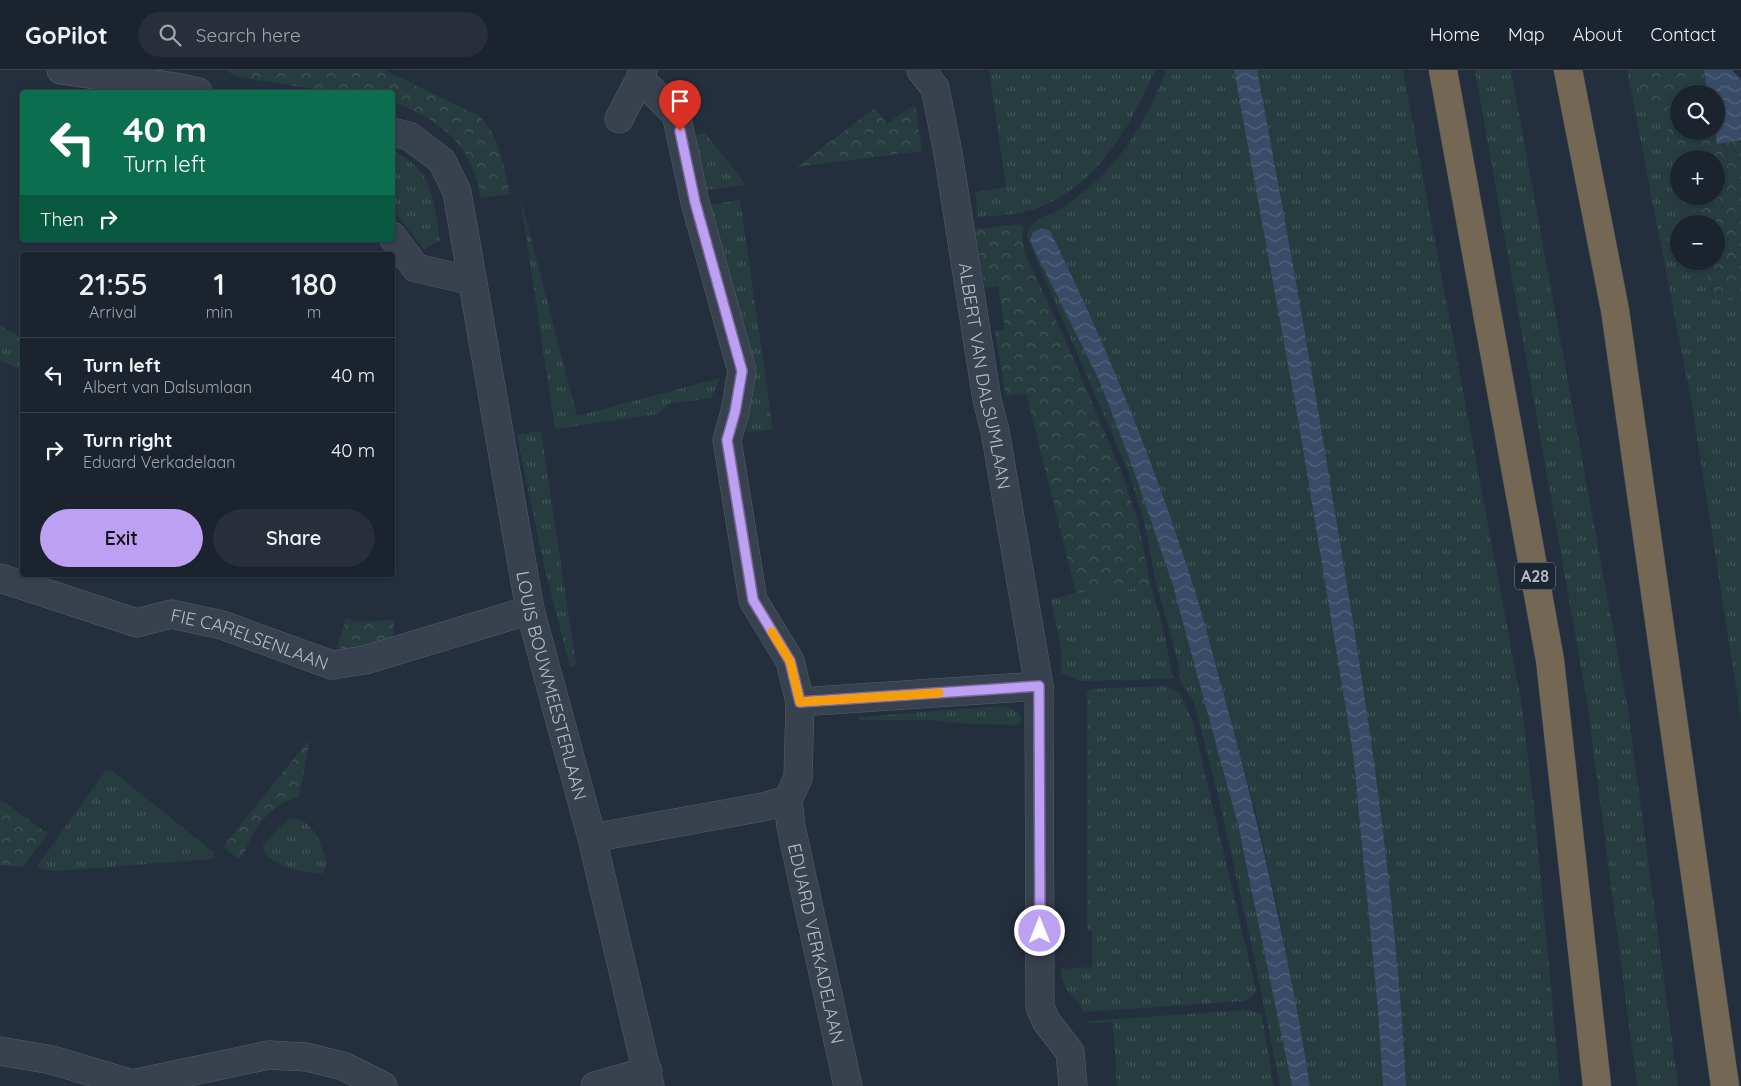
<!DOCTYPE html>
<meta charset="utf-8">
<style>
:root{--surface:#1b232e;--page:#282f3a;--text:#f1f3f6;--muted:#a0a4aa;--line:#39404a;--accent:#bca0f2}
body{margin:0;font-family:Quicksand,sans-serif;background:var(--page);color:var(--text);height:100vh;display:flex;flex-direction:column;font-size:19px;white-space:nowrap}
*{box-sizing:border-box;margin:0}
p{font-size:16px;color:var(--muted)}
.icon{flex:none;width:28px;height:28px;fill:none;stroke:currentColor;stroke-width:2;stroke-linecap:round;stroke-linejoin:round}
.map{position:relative;flex:1;overflow:hidden}
.details{position:absolute;left:20px;top:182px;width:375px;height:325px;display:flex;flex-direction:column;background:var(--surface);border-radius:5px;box-shadow:0 1px 4px #0004,0 0 0 1px var(--line)}
.details>*{flex:none}
.banner{position:absolute;left:20px;top:20px;width:375px;height:152px;border-radius:5px;box-shadow:0 1px 4px #0004,0 0 0 1px var(--line);background:#0b6e4f;color:#fff;overflow:hidden}
.buttons{position:absolute;left:1670px;top:15px;display:grid;gap:10px}
.buttons a{display:grid;place-items:center;width:55px;height:55px;border-radius:50%;background:var(--surface);box-shadow:0 1px 4px #0004,0 0 0 1px var(--line);font-size:25px}
.pin{position:absolute;display:grid;place-items:center;width:42px;height:42px;color:#fff;margin:-51px -21px;border-radius:50% 50% 50% 0;rotate:-45deg;box-shadow:0 0 5px #0007}
.pin .icon{rotate:45deg}
.me{position:absolute;width:55px;margin:-28px;rotate:0deg;stroke-linejoin:round;filter:drop-shadow(0 0 4px #0008)}
.turn{display:flex;align-items:center;gap:18px;height:105px;padding:0 20px;font-size:22px}
.turn .icon{width:65px;height:65px;stroke-width:2.5}
.turn b{display:block;font-size:35px;line-height:42px}
.then{display:flex;align-items:center;height:48px;padding:0 20px;background:#0003;gap:10px;font-size:19px}
.eta{display:flex;justify-content:space-evenly;align-items:center;height:85px;text-align:center}
.eta b{font-size:30px;font-weight:600;line-height:35px}
.primary-button{display:flex;gap:10px;margin-top:auto;padding:10px 20px}
.primary-button a{flex:1;height:58px;border-radius:30px;background:var(--accent);color:#111;font-size:20px;font-weight:600;line-height:58px;text-align:center}
.primary-button a+a{background:var(--page);color:var(--text)}
ul{padding:0;list-style:none}
li{display:flex;align-items:center;gap:15px;height:75px;padding:0 20px;border-top:1px solid var(--line)}
li div{flex:1}
li b{display:block;font-size:19px}
li em{font-style:normal}
header{display:flex;align-items:center;gap:30px;box-sizing:border-box;height:70px;padding:0 25px;background:var(--surface);border-bottom:1px solid var(--line)}
header strong{font-size:24px}
nav{display:flex;gap:28px;margin-inline-start:auto;font-size:18px}
.search{width:350px;height:45px;background:var(--page);display:flex;align-items:center;gap:12px;box-sizing:border-box;padding:0 18px;border-radius:28px;color:var(--muted);font-size:19px}
.map>svg:first-child{display:block}
.grass{fill:url(#grass-tufts)}
.forest{fill:url(#forest-crowns)}
.water{fill:url(#water-waves)}
.lines{fill:none;stroke-linecap:round;stroke-linejoin:round}
.street-casing{stroke:#565f6c;stroke-width:29}
.highway-casing{stroke:#434c59;stroke-width:29}
.street{stroke:#38414e;stroke-width:28}
.highway{stroke:#746855;stroke-width:28}
.route-casing{stroke:#7a689d;stroke-width:12}
.route{stroke:#bca0f2;stroke-width:9}
.slow{stroke:#f59e0b;stroke-width:9}
.labels{text-anchor:middle;dominant-baseline:central;stroke-width:5;stroke-linejoin:round;paint-order:stroke}
.shield{fill:#1d2633;stroke:#878f9c;stroke-width:1}
.shield-label{font-size:16px;font-weight:bold;fill:#b4bcc9}
.street-label{font-size:18px;fill:#b4bcc9;stroke:#1d2633}
</style>
<header>
<strong>GoPilot</strong>
<div class="search"><svg class="icon" aria-label="search" viewBox="0 0 24 24"><circle cx="10" cy="10" r="6"/><path d="M15 15l6 6"/></svg>Search here</div>
<nav><a>Home</a><a>Map</a><a>About</a><a>Contact</a></nav>
</header>
<div class="map">
<svg width="1741" height="1016" viewBox="0 0 1741 1016">
<defs>
<pattern id="grass-tufts" width="24" height="20" patternUnits="userSpaceOnUse" patternTransform="scale(1.25)"><rect width="24" height="20" fill="#263c3f"/><path d="M3 7l-1-3M5 7V3M7 7l1-3M15 17l-1-3M17 17v-4M19 17l1-3" fill="none" stroke="#435659"/></pattern>
<pattern id="forest-crowns" width="20" height="18" patternUnits="userSpaceOnUse" patternTransform="scale(1.25)"><rect width="20" height="18" fill="#263c3f"/><path d="M2 6a3 3 0 1 1 6 0M12 15a3 3 0 1 1 6 0" fill="none" stroke="#435659"/></pattern>
<pattern id="water-waves" width="16" height="10" patternUnits="userSpaceOnUse" patternTransform="scale(1.25)"><rect width="16" height="10" fill="#394c67"/><path d="M0 5q4-4 8 0t8 0" fill="none" stroke="#53647b"/></pattern>
</defs>
<rect width="100%" height="100%" fill="#242f3e"/>
<g class="grass">
<path d="M 989,0 L 1155,0 C 1130,58 1093,123 1028,141 C 1012,145 995,146 978,147 L 975,122 L 1006,117 Z"/>
<path d="M 1166,0 L 1234,0 L 1299,355 L 1353,683 L 1378,942 L 1383,1016 L 1310,1016 L 1279,844 L 1255,739 L 1189,500 L 1151,393 L 1030,171 C 1054,218 1078,264 1100,311 C 1124,364 1141,420 1159,475 C 1218,651 1258,834 1292,1016 L 1280,1016 L 1255,891 L 1219,729 L 1194,632 L 1180,612 L 1179,596 L 1155,508 L 1145,455 L 1129,403 L 1027,167 C 1028,151 1045,146 1057,141 C 1066,137 1074,129 1082,123 C 1122,93 1149,46 1166,0 Z"/>
<polygon points="1254,0 1403,0 1521,631 1535,746 1560,1016 1406,1016 1393,848"/>
<polygon points="1475,0 1511,0 1628,640 1678,1016 1637,1016 1587,631"/>
<path d="M 1627,0 L 1638,0 C 1637,28 1658,35 1667,57 C 1677,79 1679,103 1679,126 L 1686,126 L 1693,154 L 1679,154 L 1679,191 L 1703,191 L 1713,228 L 1720,231 L 1741,228 L 1741,650 L 1693,341 Z"/>
<polygon points="705,63 746,115 705,120 691,67"/>
<path d="M 393,81 C 433,99 434,131 440,170 L 424,180 L 393,139 Z"/>
<polygon points="520,126 577,346 720,308 711,328 668,334 658,344 555,359"/>
<polygon points="740,130 773,359 746,362 750,316 708,135"/>
<polygon points="0,256 22,268 22,300 0,290"/>
<polygon points="541,361 576,595 570,597 543,492 517,365"/>
<polygon points="1151,517 1162,553 1173,609 1079,611 1061,603 1061,577 1051,530 1076,523"/>
<path d="M 1165,616 L 1180,623 L 1193,652 L 1256,920 L 1252,927 L 1244,931 L 1084,942 C 1075,923 1062,924 1061,899 L 1092,897 L 1092,861 L 1087,861 L 1087,622 L 1091,619 Z"/>
<path d="M 1001,636 C 1011,637 1018,641 1022,650 L 1018,655 L 955,653 L 930,650 L 858,650 L 858,647 Z"/>
<polygon points="106,700 111,700 213,782 214,787 211,789 57,801 40,799 38,795"/>
<path d="M 289,748 C 313,747 321,774 327,793 L 323,803 C 308,805 261,794 263,775 Z"/>
<polygon points="1247,940 1259,943 1262,947 1274,1016 1117,1016 1113,952 1090,954 1087,951"/>
</g>
<g class="forest">
<path d="M 225,0 L 384,0 L 479,46 C 501,67 503,96 510,124 L 481,128 C 473,76 440,49 393,32 L 392,22 L 333,22 L 239,7 Z"/>
<polygon points="1638,0 1704,0 1708,24 1679,24 1679,61 1715,61 1718,74 1741,70 1741,228 1720,231 1713,228 1703,191 1716,191 1716,154 1693,154 1686,126 1716,126 1716,89 1679,89 1679,100 1667,57 1647,34 1638,14"/>
<polygon points="915,34 922,81 796,97 875,38 887,54"/>
<polygon points="1021,154 1024,158 1022,167 1025,183 1067,274 1122,403 1138,451 1151,517 1076,523 1026,323 1006,327 995,261 1005,260 998,216 985,218 975,159"/>
<polygon points="346,548 357,552 394,550 394,562 390,570 351,580 337,578"/>
<path d="M 307,672 L 309,674 L 299,727 C 269,735 253,758 243,786 L 237,788 L 223,777 Z"/>
<polygon points="0,729 48,764 23,797 0,795"/>
</g>
<g class="water">
<path d="M 1234,0 L 1257,0 C 1285,147 1311,295 1335,442 C 1367,632 1396,823 1406,1016 L 1383,1016 L 1378,942 L 1353,683 L 1299,355 Z"/>
<polygon points="1704,0 1732,0 1741,10 1741,70 1717,74 1715,61 1716,24 1708,24"/>
<path d="M 1042,158 L 1050,161 C 1104,270 1150,383 1188,499 C 1202,541 1213,586 1225,629 C 1260,757 1289,885 1310,1016 L 1292,1016 L 1238,755 L 1173,516 L 1134,401 L 1100,312 L 1030,171 L 1033,162 Z"/>
</g>
<g class="lines">
<g class="street-casing">
<g id="street">
<polyline points="61,0 175,17 198,22"/>
<path id="s1" d="M 643,0 L 640,9 L 676,44 L 695,132 L 742,301 L 735,342 L 727,370 L 753,530 L 790,591 L 800,632 L 798,708 L 788,730 L 791,757 L 848,1016"/>
<path id="s2" d="M 921,0 L 935,18 L 948,83 L 987,330 L 995,361 L 1039,616 L 1040,937 L 1046,951 L 1070,982 L 1073,1016"/>
<polyline points="619,49 640,9"/>
<path id="s3" d="M 392,62 L 409,66 L 442,91 L 457,122 L 530,540 L 592,768 L 650,1016"/>
<polyline points="392,166 416,198 472,211"/>
<path id="s4" d="M 0,508 L 137,553 L 171,544 L 222,555 L 332,595 L 365,590 L 530,540"/>
<polyline points="800,632 1039,616"/>
<polyline points="592,768 763,737 788,730"/>
<polyline points="0,981 52,990 132,1014 269,985 306,987 343,996 383,1016"/>
<polyline points="595,1016 648,1001"/>
</g>
</g>
<g class="highway-casing">
<g id="highway">
<polyline points="1443,0 1550,590 1597,1016"/>
<polyline points="1568,0 1615,240 1725,1016"/>
</g>
</g>
<use href="#street" class="street"/>
<use href="#highway" class="highway"/>
</g>
<g class="lines">
<g class="route-casing">
<polyline id="route" points="680,61 695,132 742,301 735,342 727,370 753,530 790,591 800,632 1039,616 1040,861"/>
</g>
<use href="#route" class="route"/>
<polyline class="slow" points="772,562 790,591 800,632 939,623"/>
</g>
<g class="labels">
<rect class="shield" x="1515" y="492.5" width="40" height="27" rx="4"/>
<g class="shield-label">
<text x="1535" y="506">A28</text>
</g>
<g class="street-label">
<text stroke="none"><textPath href="#s2" startOffset="315">ALBERT VAN DALSUMLAAN</textPath></text>
<text stroke="none"><textPath href="#s4" startOffset="262">FIE CARELSENLAAN</textPath></text>
<text stroke="none"><textPath href="#s3" startOffset="596">LOUIS BOUWMEESTERLAAN</textPath></text>
<text stroke="none"><textPath href="#s1" startOffset="918">EDUARD VERKADELAAN</textPath></text>
</g>
</g>
</svg>
<div class="buttons">
<a><svg class="icon" aria-label="search" viewBox="0 0 24 24"><circle cx="10" cy="10" r="6"/><path d="M15 15l6 6"/></svg></a>
<a>+</a>
<a>−</a>
</div>
<div class="pin" style="left:680px;top:61px;background:#d93025"><svg class="icon" aria-label="arrive" viewBox="0 0 24 24"><path d="M6 21V4h12l-3 4 3 4H6"/></svg></div>
<svg class="me" style="left:1040px;top:861px" viewBox="-20 -20 40 40"><circle r="17" fill="#bca0f2" stroke="#fff" stroke-width="3"/><path d="M0-11L8 9 0 5-8 9z" fill="#fff"/></svg>
<div class="banner">
<div class="turn"><svg class="icon" aria-label="left" viewBox="0 0 24 24"><path d="M17 20v-9H6M10 6l-5 5 5 5"/></svg><div><b>40 m</b>Turn left</div></div>
<div class="then">Then<svg class="icon" aria-label="right" viewBox="0 0 24 24"><path d="M7 20v-9h11M14 6l5 5-5 5"/></svg></div>
</div>
<section class="details">
<div class="eta">
<div><b>21:55</b><p>Arrival</p></div>
<div><b>1</b><p>min</p></div>
<div><b>180</b><p>m</p></div>
</div>
<ul>
<li><svg class="icon" aria-label="left" viewBox="0 0 24 24"><path d="M17 20v-9H6M10 6l-5 5 5 5"/></svg><div><b>Turn left</b><p>Albert van Dalsumlaan</p></div><em>40 m</em></li>
<li><svg class="icon" aria-label="right" viewBox="0 0 24 24"><path d="M7 20v-9h11M14 6l5 5-5 5"/></svg><div><b>Turn right</b><p>Eduard Verkadelaan</p></div><em>40 m</em></li>
</ul>
<div class="primary-button"><a>Exit</a><a>Share</a></div>
</section>
</div>
